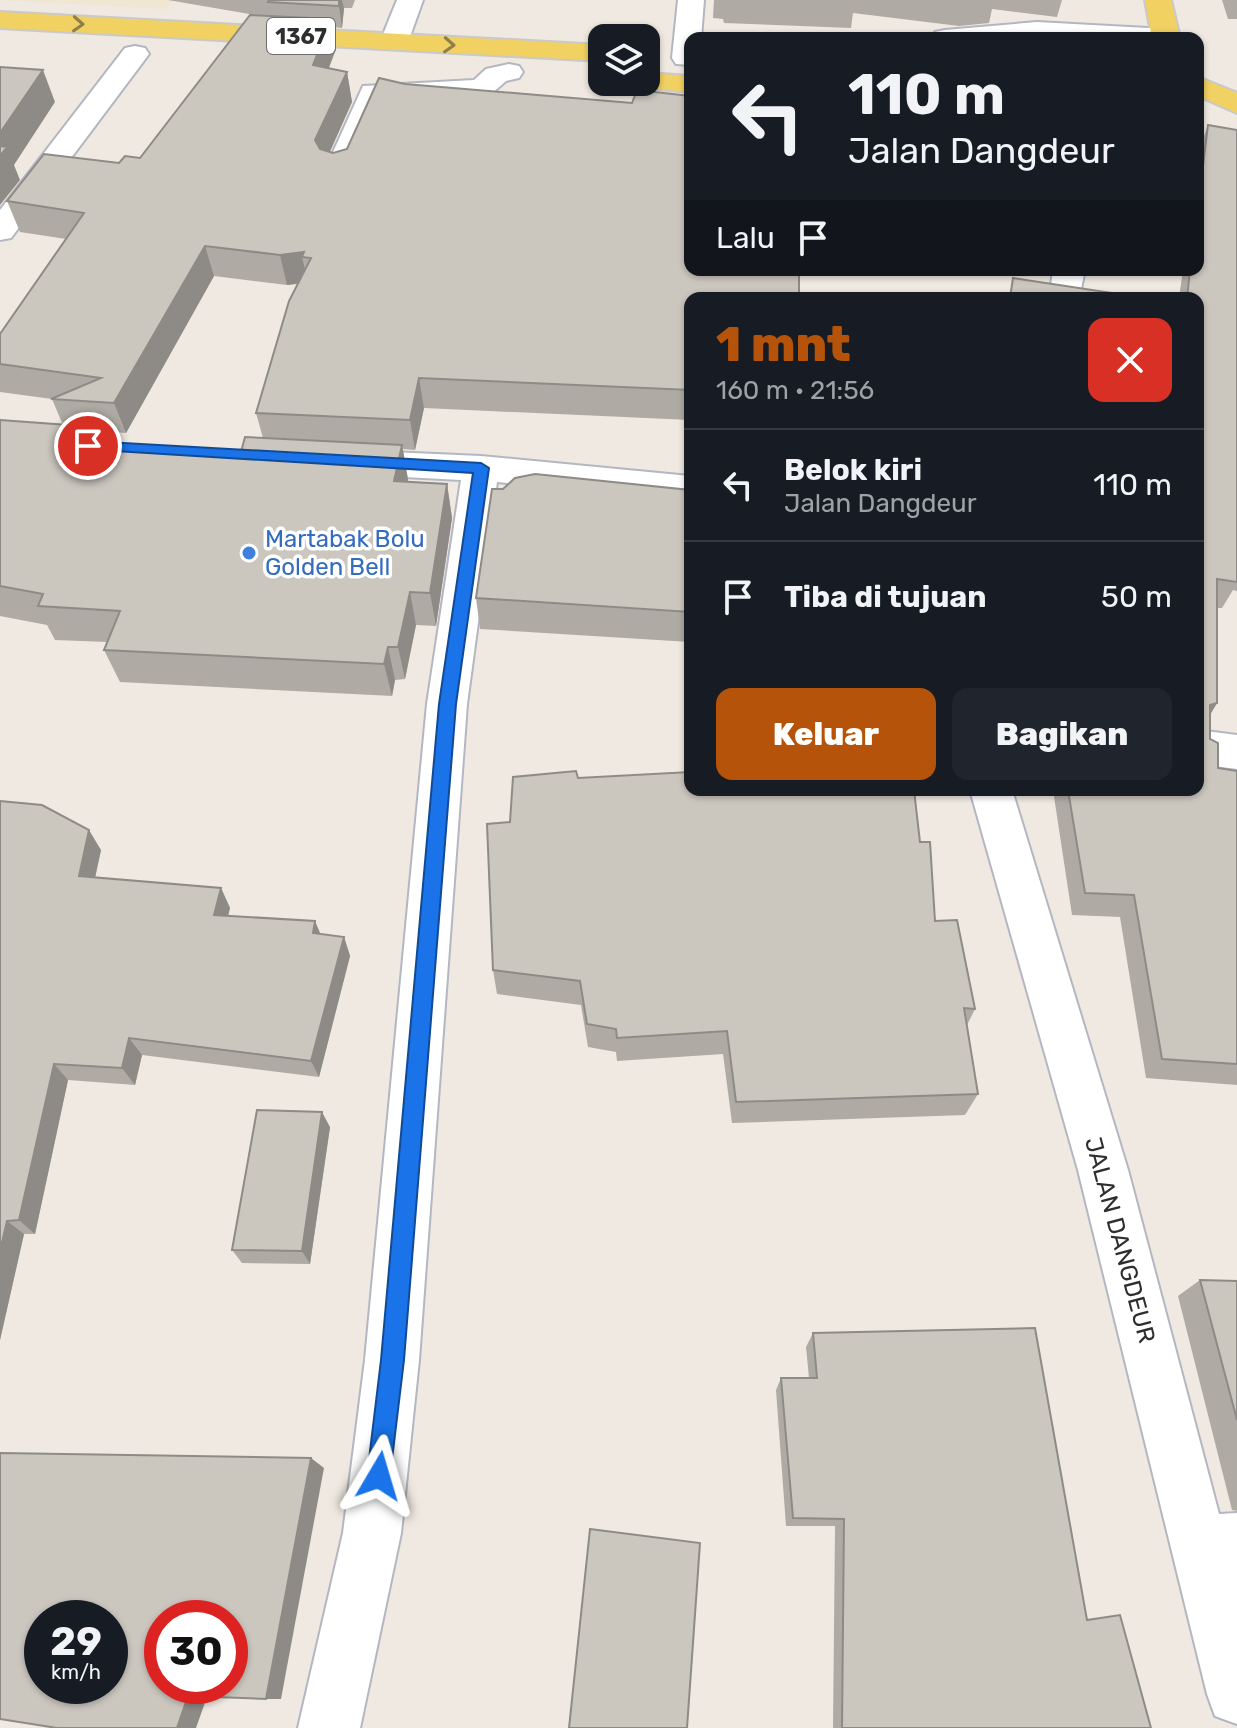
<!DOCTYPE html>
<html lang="id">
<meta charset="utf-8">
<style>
:root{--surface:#171b24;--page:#20242c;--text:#f1f3f6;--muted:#9ea1a6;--line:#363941;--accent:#b45309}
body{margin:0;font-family:Rubik,sans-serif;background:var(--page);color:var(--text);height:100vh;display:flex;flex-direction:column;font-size:30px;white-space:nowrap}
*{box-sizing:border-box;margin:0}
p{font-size:26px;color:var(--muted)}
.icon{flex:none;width:44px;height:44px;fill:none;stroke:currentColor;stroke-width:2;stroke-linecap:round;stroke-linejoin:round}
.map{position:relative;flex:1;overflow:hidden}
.panel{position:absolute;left:684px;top:292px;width:520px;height:504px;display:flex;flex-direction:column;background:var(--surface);border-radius:16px;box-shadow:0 2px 6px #0004}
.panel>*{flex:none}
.hud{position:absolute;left:684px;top:32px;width:520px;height:244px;border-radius:16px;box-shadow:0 2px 6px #0004;background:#171b24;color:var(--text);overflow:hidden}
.tools{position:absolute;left:588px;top:24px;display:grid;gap:16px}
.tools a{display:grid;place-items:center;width:72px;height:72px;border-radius:16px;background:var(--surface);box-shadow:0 2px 6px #0004;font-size:40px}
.speed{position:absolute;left:24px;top:1600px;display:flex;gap:16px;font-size:40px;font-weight:700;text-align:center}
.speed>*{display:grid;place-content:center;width:104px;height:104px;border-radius:50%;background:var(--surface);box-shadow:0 2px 6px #0004;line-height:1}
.speed small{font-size:20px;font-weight:400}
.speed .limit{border:12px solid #d22;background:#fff;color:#111}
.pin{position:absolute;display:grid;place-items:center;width:68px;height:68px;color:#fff;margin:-34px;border:4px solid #fff;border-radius:50%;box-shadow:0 2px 8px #0007}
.me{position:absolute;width:88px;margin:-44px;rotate:7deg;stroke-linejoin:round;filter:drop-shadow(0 0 6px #0008)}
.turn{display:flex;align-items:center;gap:28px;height:168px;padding:0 32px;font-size:36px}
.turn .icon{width:104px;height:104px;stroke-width:2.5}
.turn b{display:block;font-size:56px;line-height:68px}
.then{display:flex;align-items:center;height:76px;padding:0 32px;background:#0003;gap:16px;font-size:30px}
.round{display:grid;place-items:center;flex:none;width:84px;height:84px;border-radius:16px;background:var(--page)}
.overview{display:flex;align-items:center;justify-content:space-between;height:136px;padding:0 32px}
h1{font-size:48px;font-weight:800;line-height:60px;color:var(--accent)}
.action{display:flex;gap:16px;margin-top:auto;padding:16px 32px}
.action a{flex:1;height:92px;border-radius:16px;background:var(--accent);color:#fff;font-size:32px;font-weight:800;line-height:92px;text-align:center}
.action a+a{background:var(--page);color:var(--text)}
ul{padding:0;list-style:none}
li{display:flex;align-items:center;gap:24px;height:112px;padding:0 32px;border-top:2px solid var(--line)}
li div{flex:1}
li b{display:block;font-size:30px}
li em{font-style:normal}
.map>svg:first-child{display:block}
.education{fill:#f0e6d1}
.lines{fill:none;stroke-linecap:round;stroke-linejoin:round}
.minor-casing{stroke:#b4b7c1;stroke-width:4}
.major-casing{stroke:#c9c9c9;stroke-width:4}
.minor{fill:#fff;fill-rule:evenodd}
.major{fill:#f2d163;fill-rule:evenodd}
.wall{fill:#afaba4;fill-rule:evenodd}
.shaded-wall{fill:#8e8b86}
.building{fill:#cbc7bf;stroke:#8e8b86;stroke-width:2;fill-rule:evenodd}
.oneway{stroke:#908048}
.route{fill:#1a73e8;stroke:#114b97;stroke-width:2}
.shop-dot{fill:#3f7fe0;stroke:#fff;stroke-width:3}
.labels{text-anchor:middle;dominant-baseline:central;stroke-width:7;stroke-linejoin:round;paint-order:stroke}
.shield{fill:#fff;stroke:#6d6d6d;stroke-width:2}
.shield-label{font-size:22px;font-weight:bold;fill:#2e2e2e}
.shop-label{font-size:24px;fill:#366cbe;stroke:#fff;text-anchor:start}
.street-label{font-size:24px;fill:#2e2e2e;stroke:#fff}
</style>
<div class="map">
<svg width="1237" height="1728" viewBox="0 0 1237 1728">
<rect width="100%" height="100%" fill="#efe9e1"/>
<polygon class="education" points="0,0 174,0 165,9"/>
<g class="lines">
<g class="minor-casing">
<g id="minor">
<polygon points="397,0 423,0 408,42 404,48 384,48 380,42"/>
<polygon points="678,0 704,0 701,38 690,38 690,65 676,64 672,58"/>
<polygon points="1037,22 1166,29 1176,31 1180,37 931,38 935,32 945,30"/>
<polygon points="135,46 145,48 149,54 11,238 0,240 0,210 125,48"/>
<polygon points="509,64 519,66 523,72 519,78 506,81 491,94 481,96 384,100 350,178 339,181 328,178 324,172 363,86 474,80 486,69"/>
<polygon points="1053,270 1085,270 1079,298 1053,298 1050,293"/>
<polygon points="346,450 481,456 690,476 690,502 497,482 467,704 419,1360 401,1533 360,1728 298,1728 343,1533 365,1360 427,704 461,480 346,474 333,471 328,462 333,453"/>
<polygon points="1198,730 1237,735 1237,769 1198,764"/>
<polygon points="970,790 1012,790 1128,1170 1219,1514 1237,1513 1237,1724 1215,1716 1207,1694 1078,1170"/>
</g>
</g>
<g class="major-casing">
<g id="major">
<polygon points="1145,0 1171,0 1180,38 1152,38"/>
<polygon points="0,12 602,45 602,61 0,28"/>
<polygon points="646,73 690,76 690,92 636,87 633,82 646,82"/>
<polygon points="1198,77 1237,93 1237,113 1198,96"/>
</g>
</g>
<use href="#minor" class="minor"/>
<use href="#major" class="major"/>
</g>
<g class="wall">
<path d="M 168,0 L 355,0 L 352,8 L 344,8 L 342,28 L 332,27 L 336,49 L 329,68 L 347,72 L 352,102 L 330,152 L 690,298 L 690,420 L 424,408 L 415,450 L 403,449 L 408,482 L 447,484 L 452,518 L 436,626 L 416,625 L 405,679 L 395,680 L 392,696 L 120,682 L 104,650 L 107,642 L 55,640 L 47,625 L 0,616 L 0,420 L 63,425 L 52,399 L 0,392 L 0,334 L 66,239 L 20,232 L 7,201 L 119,163 L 140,158 L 255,15 ZM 214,276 L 287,285 L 298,284 L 256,413 L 263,438 L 241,452 L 103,446 L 97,431 L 126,433 Z"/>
<polygon points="714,0 1062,0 1057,17 992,9 989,23 959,26 853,13 851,28 724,23 723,19 713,18"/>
<polygon points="1222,0 1237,0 1237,19 1228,19"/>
<polygon points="1208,125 1237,130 1237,591 1233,590 1222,608 1217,608 1217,703 1210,715 1210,739 1218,768 1237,771 1237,1085 1146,1078 1120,917 1072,915 1053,790 1198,790 1198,298 1179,298 1183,270 1198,270 1198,152"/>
<polygon points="690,490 690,642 480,629 476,598"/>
<polygon points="578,778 920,842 935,921 975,1009 967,1025 978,1094 965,1115 732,1123 723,1054 617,1061 616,1052 588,1047 581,1005 497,994 493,970 510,822"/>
<polygon points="0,801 101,850 95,878 221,888 230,908 228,916 320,934 344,937 350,956 319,1077 142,1055 135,1085 68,1080 35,1234 24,1234 0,1340"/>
<polygon points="330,1127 310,1264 242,1263 232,1250"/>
<polygon points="1200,1280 1237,1281 1237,1511 1232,1510 1178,1296"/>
<polygon points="813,1333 1087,1620 1151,1728 833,1728 835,1526 786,1526 776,1390 781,1378 809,1378 806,1347"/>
</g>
<g class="shaded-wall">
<polygon points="339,0 342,0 344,8 342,28 339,6"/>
<polygon points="331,19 336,49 318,95 313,65"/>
<polygon points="43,70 55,102 14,165 20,180 0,205 0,133"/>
<polygon points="347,72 352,102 321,171 315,140"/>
<polygon points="205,246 214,276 126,433 114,403"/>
<polygon points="304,252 302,257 308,282 287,285 280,255"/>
<polygon points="419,378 424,408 415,450 410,420"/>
<polygon points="95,427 110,462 85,445"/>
<polygon points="402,445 408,479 400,516 394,481"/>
<polygon points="447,484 452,518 436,626 430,593"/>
<polygon points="410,592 416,625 405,679 398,647"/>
<polygon points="388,647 395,680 392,696 384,664"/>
<polygon points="1217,703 1202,728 1210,705"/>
<polygon points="89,830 101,850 91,896 79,876"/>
<polygon points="221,888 230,908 223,934 214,915"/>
<polygon points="315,921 323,940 313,933"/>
<polygon points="344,937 350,956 319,1077 311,1061"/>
<polygon points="129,1038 142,1055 135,1085 122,1068"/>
<polygon points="54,1064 68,1080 35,1234 19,1220"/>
<polygon points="322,1112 330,1127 310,1264 302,1251"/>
<polygon points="7,1221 24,1234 0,1340 0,1251"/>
<polygon points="311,1458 324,1468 281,1699 266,1699"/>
<polygon points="188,1696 207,1697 196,1728 177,1728"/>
</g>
<g class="building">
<polygon points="269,0 339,0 339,6 268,2"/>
<polygon points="250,15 331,19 313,65 347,72 315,140 320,149 333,153 347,149 379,78 405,84 632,103 637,90 690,96 690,270 799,270 799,298 690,298 690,390 419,378 410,420 256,413 289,301 311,258 302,257 304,252 280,255 205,246 114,403 51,399 101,378 0,364 0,334 84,213 7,201 44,154 119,163 125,156 140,158"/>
<polygon points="0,67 43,70 0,133"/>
<polygon points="1208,125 1237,130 1237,582 1217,579 1217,703 1210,705 1210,739 1218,743 1218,768 1237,771 1237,1064 1162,1059 1134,895 1085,893 1068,790 1198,790 1198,298 1187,298 1190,270 1198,270 1198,206"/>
<polygon points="0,146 7,147 0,156"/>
<polygon points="1013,278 1145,298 1010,298"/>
<polygon points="0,420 95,427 85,445 241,452 245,437 402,445 394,481 447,484 430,593 410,592 398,647 388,647 384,664 104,650 120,611 38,606 43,594 0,586"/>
<polygon points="535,474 690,490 690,612 476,598 492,489 503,489 515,478"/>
<polygon points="576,771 578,778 690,772 690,790 914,790 920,842 930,842 935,921 957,920 975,1009 964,1008 978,1094 736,1102 727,1031 617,1038 616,1029 587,1024 580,981 493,970 487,824 510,822 513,777"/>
<polygon points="0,801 42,805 89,830 79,876 221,888 214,915 315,921 313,933 344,937 311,1061 129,1038 122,1068 54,1064 19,1220 7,1221 0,1251"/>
<polygon points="257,1110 322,1112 302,1251 232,1250"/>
<polygon points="1200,1280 1237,1281 1237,1420"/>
<polygon points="1035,1328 1087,1620 1120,1615 1151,1728 842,1728 844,1519 793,1518 781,1378 817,1378 813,1333"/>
<path d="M 0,1453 L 311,1458 L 266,1699 L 188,1696 L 177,1728 L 57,1728 L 0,1719 ZM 42,1618 L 110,1618 L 110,1686 L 42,1686 ZM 162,1618 L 230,1618 L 230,1686 L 162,1686 Z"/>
<polygon points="590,1529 700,1543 687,1728 569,1728"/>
</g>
<defs><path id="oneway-chevron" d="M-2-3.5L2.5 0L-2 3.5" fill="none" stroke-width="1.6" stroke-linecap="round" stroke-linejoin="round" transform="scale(2)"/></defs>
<g class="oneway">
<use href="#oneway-chevron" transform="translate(78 24) rotate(3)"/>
<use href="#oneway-chevron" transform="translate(449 45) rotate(3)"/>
</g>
<polygon class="route" points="88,441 481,463 489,468 456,704 404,1360 390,1476 387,1484 379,1487 371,1484 367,1476 381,1360 439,704 473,473 83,449 81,446"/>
<circle class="shop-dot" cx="249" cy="553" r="8"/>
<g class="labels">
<rect class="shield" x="267" y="18" width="68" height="36" rx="6"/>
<g class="shield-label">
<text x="301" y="36">1367</text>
</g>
<g class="shop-label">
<text x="265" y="539">Martabak Bolu<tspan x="265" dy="28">Golden Bell</tspan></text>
</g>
<g class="street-label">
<text transform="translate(1120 1240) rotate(75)">JALAN DANGDEUR</text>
</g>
</g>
</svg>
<div class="tools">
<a><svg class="icon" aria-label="layers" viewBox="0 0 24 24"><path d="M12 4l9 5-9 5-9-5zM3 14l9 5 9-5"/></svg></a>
</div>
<div class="speed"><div>29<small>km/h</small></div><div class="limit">30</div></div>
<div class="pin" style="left:88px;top:446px;background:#d93025"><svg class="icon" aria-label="arrive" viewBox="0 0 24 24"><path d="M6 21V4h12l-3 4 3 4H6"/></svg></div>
<svg class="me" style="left:379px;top:1476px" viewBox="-20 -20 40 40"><path d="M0-17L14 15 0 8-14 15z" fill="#1a73e8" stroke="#fff" stroke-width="4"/></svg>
<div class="hud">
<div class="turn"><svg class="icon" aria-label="left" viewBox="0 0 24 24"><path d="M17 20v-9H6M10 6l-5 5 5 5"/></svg><div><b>110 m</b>Jalan Dangdeur</div></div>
<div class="then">Lalu<svg class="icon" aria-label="arrive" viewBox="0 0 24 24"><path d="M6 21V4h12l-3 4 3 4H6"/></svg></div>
</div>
<section class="panel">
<div class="overview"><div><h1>1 mnt</h1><p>160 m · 21:56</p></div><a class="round" style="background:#d93025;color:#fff"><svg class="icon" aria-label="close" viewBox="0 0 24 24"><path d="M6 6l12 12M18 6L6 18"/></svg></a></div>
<ul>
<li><svg class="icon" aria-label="left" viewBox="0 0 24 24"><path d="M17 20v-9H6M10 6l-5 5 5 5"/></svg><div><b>Belok kiri</b><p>Jalan Dangdeur</p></div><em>110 m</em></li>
<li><svg class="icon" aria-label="arrive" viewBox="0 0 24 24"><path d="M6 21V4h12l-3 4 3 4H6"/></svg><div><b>Tiba di tujuan</b></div><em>50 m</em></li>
</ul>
<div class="action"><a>Keluar</a><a>Bagikan</a></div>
</section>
</div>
